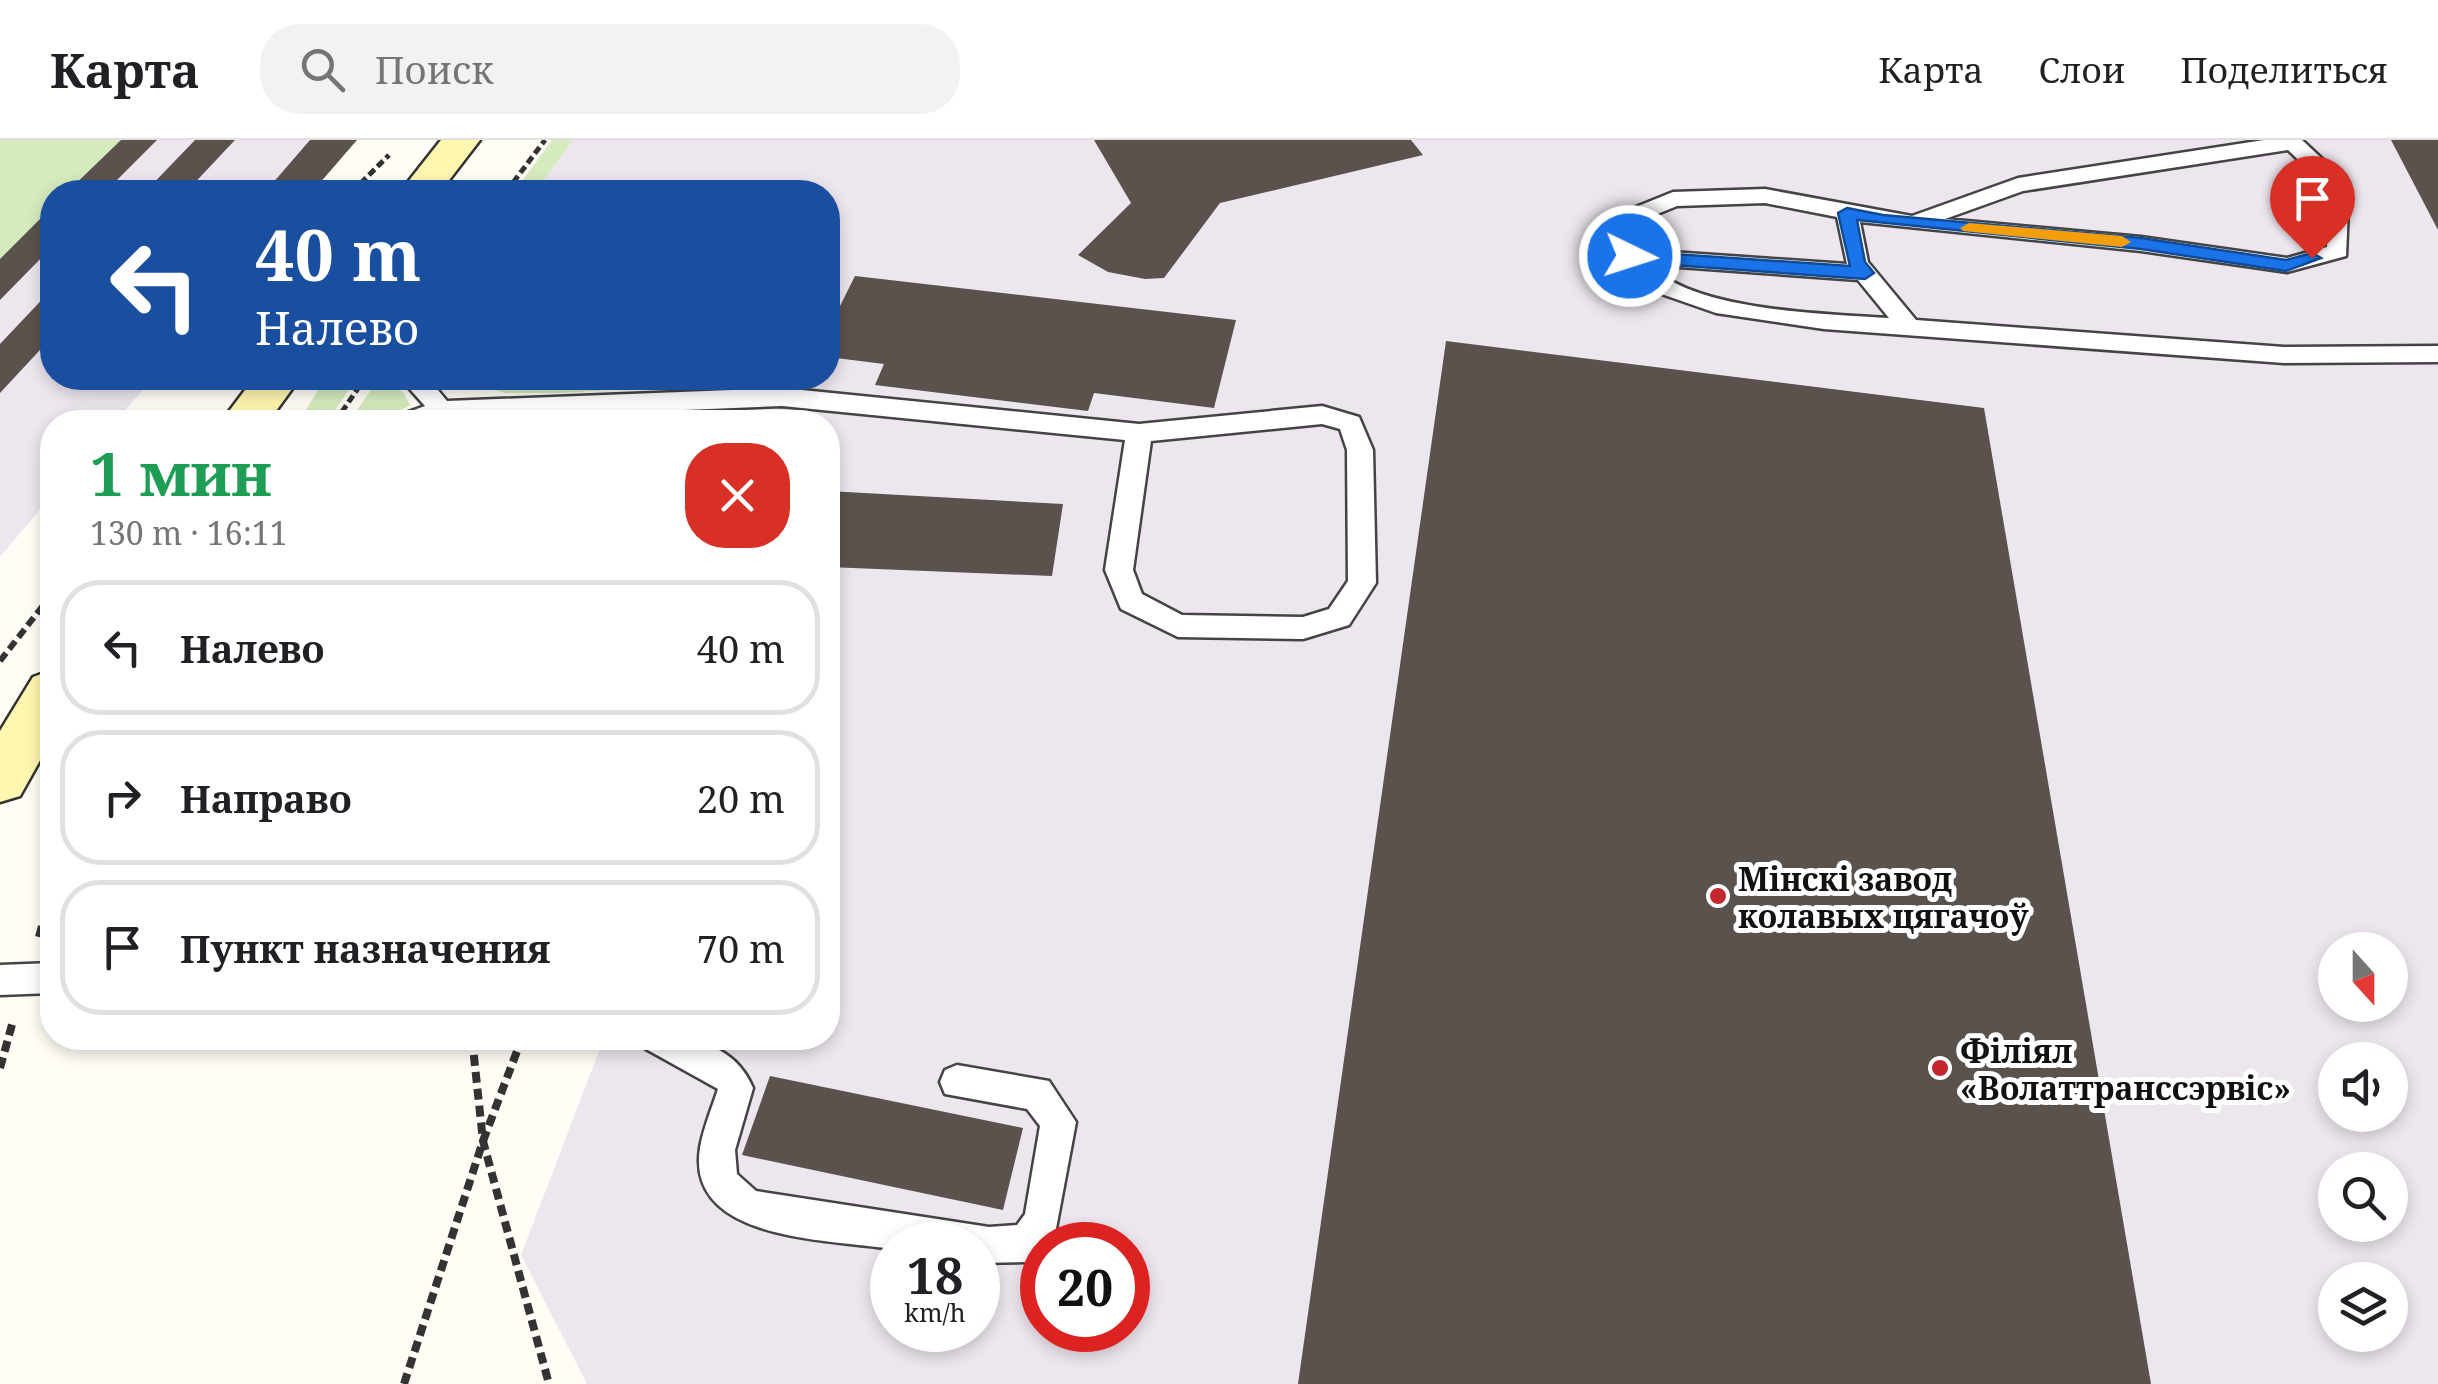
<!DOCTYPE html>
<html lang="ru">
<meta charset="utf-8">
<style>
:root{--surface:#fff;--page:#f2f2f2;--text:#202124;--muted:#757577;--line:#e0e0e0}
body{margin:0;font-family:"Noto Serif",serif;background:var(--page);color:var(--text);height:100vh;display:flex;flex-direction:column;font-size:38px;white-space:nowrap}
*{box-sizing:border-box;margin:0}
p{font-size:32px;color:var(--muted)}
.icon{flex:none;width:55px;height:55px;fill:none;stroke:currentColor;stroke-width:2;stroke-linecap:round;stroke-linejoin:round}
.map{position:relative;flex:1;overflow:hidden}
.details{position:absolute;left:40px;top:270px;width:800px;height:640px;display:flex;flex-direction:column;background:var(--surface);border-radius:40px;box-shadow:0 5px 15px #0003}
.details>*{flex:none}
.banner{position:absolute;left:40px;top:40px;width:800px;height:210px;border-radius:40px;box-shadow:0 5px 15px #0003;background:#1a4fa0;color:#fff;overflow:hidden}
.needle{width:65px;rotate:159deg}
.fabs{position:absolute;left:2318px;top:792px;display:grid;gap:20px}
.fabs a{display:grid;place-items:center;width:90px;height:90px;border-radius:50%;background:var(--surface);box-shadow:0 5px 15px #0003;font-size:50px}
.speed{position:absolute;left:870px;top:1082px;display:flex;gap:20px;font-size:50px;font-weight:700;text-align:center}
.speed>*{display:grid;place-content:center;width:130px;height:130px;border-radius:50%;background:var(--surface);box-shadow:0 5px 15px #0003;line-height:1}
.speed small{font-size:25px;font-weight:400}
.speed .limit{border:15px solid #d22;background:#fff;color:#111}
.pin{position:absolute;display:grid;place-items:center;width:85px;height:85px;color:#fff;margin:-102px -42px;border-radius:50% 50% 50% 0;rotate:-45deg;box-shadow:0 0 10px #0007}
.pin .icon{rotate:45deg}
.me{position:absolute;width:110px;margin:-55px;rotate:94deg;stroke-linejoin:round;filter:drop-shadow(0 0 8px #0008)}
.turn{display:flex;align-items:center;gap:35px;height:210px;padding:0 50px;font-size:45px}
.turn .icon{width:130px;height:130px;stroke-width:2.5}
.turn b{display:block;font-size:70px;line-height:85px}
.round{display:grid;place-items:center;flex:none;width:105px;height:105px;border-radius:40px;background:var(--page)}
.summary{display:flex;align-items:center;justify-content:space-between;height:170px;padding:0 50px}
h1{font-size:60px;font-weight:700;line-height:75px;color:#1e9e55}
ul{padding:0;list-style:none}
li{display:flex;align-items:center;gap:30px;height:135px;margin:0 20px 15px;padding:0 30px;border:5px solid var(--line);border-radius:40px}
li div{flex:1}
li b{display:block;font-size:38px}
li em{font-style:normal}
header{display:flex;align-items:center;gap:60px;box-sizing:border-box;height:140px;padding:0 50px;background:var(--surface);border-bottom:2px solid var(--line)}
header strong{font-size:48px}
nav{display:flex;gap:55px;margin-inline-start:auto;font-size:35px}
.search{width:700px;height:90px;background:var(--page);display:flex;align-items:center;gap:25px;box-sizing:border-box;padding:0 35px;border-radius:40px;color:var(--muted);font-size:38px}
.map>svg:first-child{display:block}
.industrial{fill:#eee6ef;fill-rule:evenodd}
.green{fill:#d5ebbd}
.building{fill:#5a524d}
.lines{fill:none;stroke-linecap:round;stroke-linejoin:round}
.lane-casing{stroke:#444;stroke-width:5}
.secondary-casing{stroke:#333;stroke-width:5}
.path-far2{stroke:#333;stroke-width:5;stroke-dasharray:8 4;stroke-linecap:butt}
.path-far1{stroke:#333;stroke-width:6;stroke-dasharray:10 5;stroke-linecap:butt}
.path{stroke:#333;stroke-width:8;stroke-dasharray:11 6;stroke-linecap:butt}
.lane{fill:#fff;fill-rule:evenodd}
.secondary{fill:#fff6b0;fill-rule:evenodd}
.route{fill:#1a73e8;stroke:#114b97;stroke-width:2.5}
.slow{fill:#f59e0b}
.poi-dot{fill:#c4262e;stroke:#fff;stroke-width:4}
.labels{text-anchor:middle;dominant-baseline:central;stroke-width:10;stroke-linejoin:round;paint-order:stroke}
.poi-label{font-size:32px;font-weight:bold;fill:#111;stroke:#fff;text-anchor:start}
</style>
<header>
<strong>Карта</strong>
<div class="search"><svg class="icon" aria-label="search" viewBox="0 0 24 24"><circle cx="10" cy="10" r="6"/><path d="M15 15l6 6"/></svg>Поиск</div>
<nav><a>Карта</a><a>Слои</a><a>Поделиться</a></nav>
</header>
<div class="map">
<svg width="2438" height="1244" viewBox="0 0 2438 1244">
<rect width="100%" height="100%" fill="#fffdf5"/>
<g class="industrial">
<polygon points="121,0 357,0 312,52 67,52"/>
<path d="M 573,0 L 2438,0 L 2438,1244 L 587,1244 L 521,1115 L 604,898 L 828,898 L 828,282 L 775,282 L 789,238 L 828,238 L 828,52 L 535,52 ZM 2335,810 L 2390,810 L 2390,865 L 2335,865 ZM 2335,920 L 2390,920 L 2390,975 L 2335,975 ZM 2335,1030 L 2390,1030 L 2390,1085 L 2335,1085 ZM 892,1105 L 978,1105 L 978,1190 L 892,1190 ZM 1042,1105 L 1128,1105 L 1128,1190 L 1042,1190 ZM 2335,1140 L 2390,1140 L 2390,1195 L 2335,1195 Z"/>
<polygon points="52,67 52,238 153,238 115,282 52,282 52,355 0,417 0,119"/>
</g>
<g class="green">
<polygon points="0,0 121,0 67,52 52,52 52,67 0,119"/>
<polygon points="552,0 573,0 535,52 514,52"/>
<polygon points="325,238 357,238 327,282 299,282"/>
<polygon points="460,238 788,238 561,253 505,253"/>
<polygon points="378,240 403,252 410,265 385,279 349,282"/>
</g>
<g class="building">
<polygon points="121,0 157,0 105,52 67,52"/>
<polygon points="195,0 235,0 186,52 145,52"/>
<polygon points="310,0 357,0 312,52 265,52"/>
<polygon points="1094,0 1411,0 1423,15 1220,63 1164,138 1145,139 1108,132 1078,115 1131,63"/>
<polygon points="2391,0 2438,0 2438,90"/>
<polygon points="52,67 52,107 0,160 0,119"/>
<polygon points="855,136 1236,180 1214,268 1094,253 1088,271 875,245 884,224 828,217 828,190"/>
<polygon points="52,149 52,197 0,253 0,204"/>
<polygon points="1446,201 1984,268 2151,1244 1298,1244"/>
<polygon points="828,351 1063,364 1052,436 828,427"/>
<polygon points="770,936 1023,988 1003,1070 742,1015"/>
</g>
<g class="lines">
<g class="lane-casing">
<g id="lane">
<path d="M 2264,0 L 2302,0 L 2349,44 L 2346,116 L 2287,132 L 2141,111 L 1860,82 L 1868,122 L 1916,180 L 2284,207 L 2438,206 L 2438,222 L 2284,223 L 1824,189 L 1716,173 L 1647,149 L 1620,116 L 1621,73 L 1673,52 L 1765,49 L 1912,76 L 2018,38 ZM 2288,10 L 2330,50 L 2327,107 L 2287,118 L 2141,97 L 1945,79 L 2023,51 ZM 1765,63 L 1837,77 L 1847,124 L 1642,110 L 1640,81 L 1677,66 ZM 1651,125 L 1858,140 L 1889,178 C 1828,174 1691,171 1651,125 Z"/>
<path d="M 400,238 L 428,238 L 447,261 L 782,248 L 1139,284 L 1322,266 L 1359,277 L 1373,310 L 1376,443 L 1349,485 L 1303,499 L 1178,497 L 1121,469 L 1105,430 L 1125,300 L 782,266 L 394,282 L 397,276 L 425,266 ZM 1322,284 L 1340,289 L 1347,310 L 1348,441 L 1329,469 L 1303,477 L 1182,475 L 1142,454 L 1133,430 L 1151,301 Z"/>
<polygon points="52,823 52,853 0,855 0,825"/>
<path d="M 641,898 C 687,895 734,902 753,948 L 735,1010 L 737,1034 L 756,1051 L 989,1087 L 1017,1085 L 1025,1074 L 1040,986 L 1027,969 L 945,954 L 940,942 L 945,930 L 957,925 L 1049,941 L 1076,982 L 1055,1094 L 1042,1105 L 1040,1116 L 1027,1122 L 978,1123 L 978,1105 L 892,1105 L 892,1109 C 830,1099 685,1102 700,1008 C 703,989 712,968 718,949 L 646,909 Z"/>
</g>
</g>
<g class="secondary-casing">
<g id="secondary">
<polygon points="441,0 480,0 440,52 400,52"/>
<polygon points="254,238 300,238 268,282 221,282"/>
<polygon points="52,530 52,599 20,656 0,662 0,591 33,537"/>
</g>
</g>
<g class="path-far2">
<polyline points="352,52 389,15"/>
<polyline points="506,52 545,0"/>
<polyline points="335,282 365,238"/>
</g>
<polyline class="path-far1" points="0,521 52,454"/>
<g class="path">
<polyline points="39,797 52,751"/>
<polyline points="472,898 483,1001 549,1244"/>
<polyline points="0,928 13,881"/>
<polyline points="404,1244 483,1001 522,898"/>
</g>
<use href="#lane" class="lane"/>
<use href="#secondary" class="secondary"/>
</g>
<polygon class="route" points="1847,68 1883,75 2141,98 2286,120 2312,113 2321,118 2286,131 2141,109 1857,80 1865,122 1874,133 1865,139 1630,122 1622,116 1630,111 1850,126 1838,73"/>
<polygon class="slow" points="1969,83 2122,96 2131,102 2122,107 1963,91 1960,88"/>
<g class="poi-dot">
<circle cx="1718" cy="756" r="10"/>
<circle cx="1940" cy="928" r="10"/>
</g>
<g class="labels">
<g class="poi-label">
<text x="1738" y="738">Мінскі завод<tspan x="1738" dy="37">колавых цягачоў</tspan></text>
<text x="1960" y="910">Філіял<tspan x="1960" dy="37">«Волаттранссэрвіс»</tspan></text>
</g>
</g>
</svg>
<div class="fabs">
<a><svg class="needle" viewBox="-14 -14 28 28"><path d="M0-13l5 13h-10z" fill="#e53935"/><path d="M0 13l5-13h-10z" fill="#757577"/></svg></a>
<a><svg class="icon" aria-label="sound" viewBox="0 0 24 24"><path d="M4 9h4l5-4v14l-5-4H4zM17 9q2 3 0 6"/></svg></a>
<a><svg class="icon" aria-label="search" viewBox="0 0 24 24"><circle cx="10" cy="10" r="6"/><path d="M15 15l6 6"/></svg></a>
<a><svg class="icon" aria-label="layers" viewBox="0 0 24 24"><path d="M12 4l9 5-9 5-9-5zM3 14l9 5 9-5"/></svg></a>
</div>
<div class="speed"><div>18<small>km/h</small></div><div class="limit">20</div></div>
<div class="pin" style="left:2312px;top:118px;background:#d93025"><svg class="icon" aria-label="arrive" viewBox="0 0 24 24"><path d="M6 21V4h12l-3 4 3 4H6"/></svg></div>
<svg class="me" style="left:1630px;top:116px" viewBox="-20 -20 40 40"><circle r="17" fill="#1a73e8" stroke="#fff" stroke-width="3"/><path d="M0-11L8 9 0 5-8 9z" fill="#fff"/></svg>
<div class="banner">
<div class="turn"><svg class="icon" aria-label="left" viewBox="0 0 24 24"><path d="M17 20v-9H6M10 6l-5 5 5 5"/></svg><div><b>40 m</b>Налево</div></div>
</div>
<section class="details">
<div class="summary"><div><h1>1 мин</h1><p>130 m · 16:11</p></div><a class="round" style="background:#d93025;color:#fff"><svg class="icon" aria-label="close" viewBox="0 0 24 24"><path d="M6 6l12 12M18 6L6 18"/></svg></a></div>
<ul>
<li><svg class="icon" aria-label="left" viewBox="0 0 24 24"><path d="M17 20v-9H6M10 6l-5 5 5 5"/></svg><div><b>Налево</b></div><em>40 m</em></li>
<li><svg class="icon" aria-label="right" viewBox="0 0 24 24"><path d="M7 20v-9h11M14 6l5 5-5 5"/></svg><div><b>Направо</b></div><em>20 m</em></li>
<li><svg class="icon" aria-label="arrive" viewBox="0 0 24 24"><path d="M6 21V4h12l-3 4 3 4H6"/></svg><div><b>Пункт назначения</b></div><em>70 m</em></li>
</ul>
</section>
</div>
